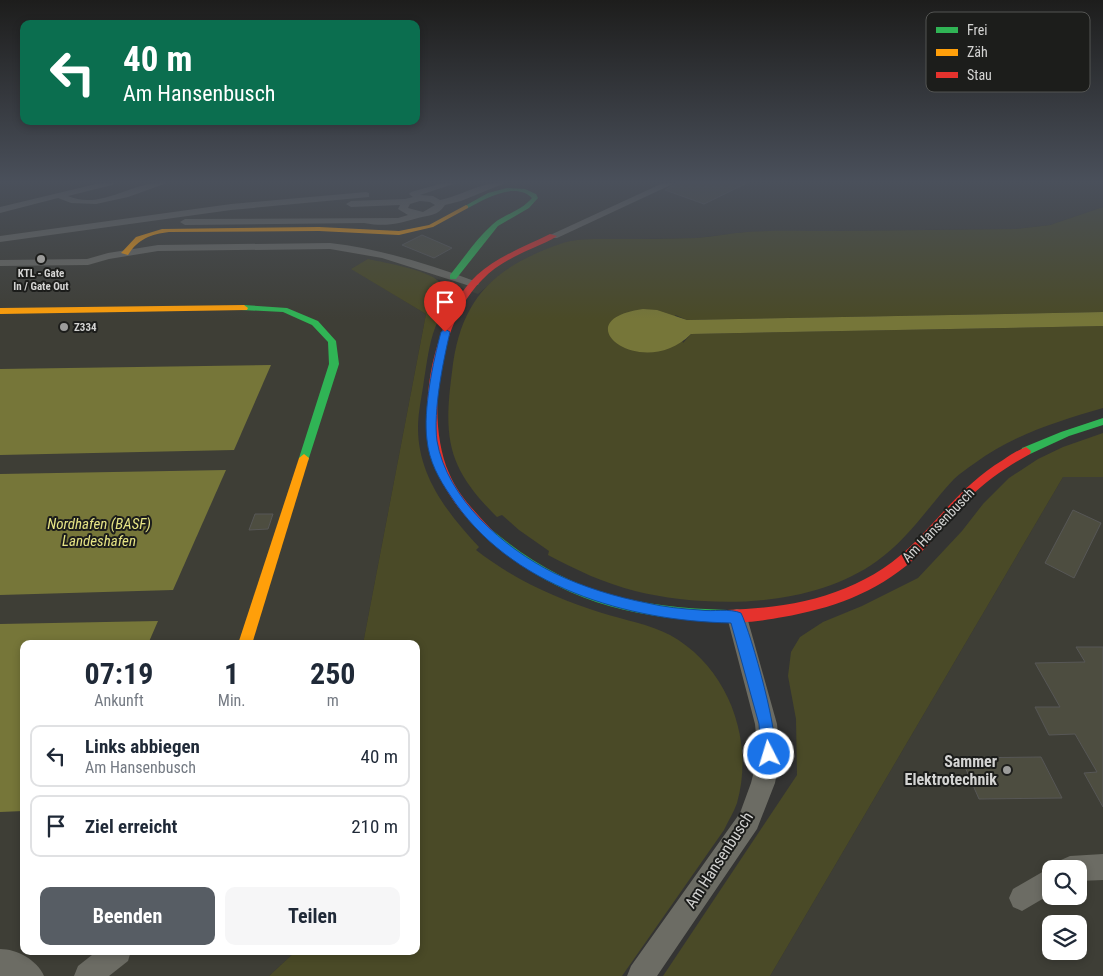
<!DOCTYPE html>
<html lang="de">
<meta charset="utf-8">
<style>
:root{--surface:#fff;--page:#f6f6f7;--text:#1f2937;--muted:#747a83;--line:#e0e1e3;--accent:#575d64}
body{margin:0;font-family:"Roboto Condensed",sans-serif;background:var(--page);color:var(--text);height:100vh;display:flex;flex-direction:column;font-size:19px;white-space:nowrap}
*{box-sizing:border-box;margin:0}
p{font-size:16px;color:var(--muted)}
.icon{flex:none;width:28px;height:28px;fill:none;stroke:currentColor;stroke-width:2;stroke-linecap:round;stroke-linejoin:round}
.map{position:relative;flex:1;overflow:hidden}
.sheet{position:absolute;left:20px;top:640px;width:400px;height:315px;display:flex;flex-direction:column;background:var(--surface);border-radius:10px;box-shadow:0 2px 8px #0003}
.sheet>*{flex:none}
.guide{position:absolute;left:20px;top:20px;width:400px;height:105px;border-radius:10px;box-shadow:0 2px 8px #0003;background:#0b6e4f;color:#fff;overflow:hidden}
.tools{position:absolute;left:1042px;top:860px;display:grid;gap:10px}
.tools a{display:grid;place-items:center;width:45px;height:45px;border-radius:10px;background:var(--surface);box-shadow:0 2px 8px #0003;font-size:25px}
.pin{position:absolute;display:grid;place-items:center;width:42px;height:42px;color:#fff;margin:-51px -21px;border-radius:50% 50% 50% 0;rotate:-45deg;box-shadow:0 0 5px #0007}
.pin .icon{rotate:45deg}
.me{position:absolute;width:55px;margin:-28px;rotate:355deg;stroke-linejoin:round;filter:drop-shadow(0 0 4px #0008)}
.turn{display:flex;align-items:center;gap:18px;height:105px;padding:0 20px;font-size:22px}
.turn .icon{width:65px;height:65px;stroke-width:2.5}
.turn b{display:block;font-size:35px;line-height:42px}
.eta{display:flex;justify-content:space-evenly;align-items:center;height:85px;text-align:center}
.eta b{font-size:30px;font-weight:700;line-height:35px}
.action{display:flex;gap:10px;margin-top:auto;padding:10px 20px}
.action a{flex:1;height:58px;border-radius:10px;background:var(--accent);color:#fff;font-size:20px;font-weight:700;line-height:58px;text-align:center}
.action a+a{background:var(--page);color:var(--text)}
ul{padding:0;list-style:none}
li{display:flex;align-items:center;gap:15px;height:62px;margin:0 10px 8px;padding:0 10px;border:2px solid var(--line);border-radius:10px}
li div{flex:1}
li b{display:block;font-size:19px}
li em{font-style:normal}
.map>svg:first-child{display:block}
.built{fill:#3e3e36;fill-rule:evenodd}
.green{fill:#4a4a27}
.water{fill:#767639}
.building{fill:#4d4d40;stroke:#575756}
.lines{fill:none;stroke-linecap:round;stroke-linejoin:round}
.street{fill:#6c6c64;fill-rule:evenodd}
.fast{fill:#30b455;fill-rule:evenodd}
.slow{fill:#ff9f0a;fill-rule:evenodd}
.jam{fill:#e5322d;fill-rule:evenodd}
.route{fill:#1a73e8;stroke:#114b97}
.poi-dot{fill:#9c9c9b;stroke:#1c1d1b;stroke-width:2}
.labels{text-anchor:middle;dominant-baseline:central;stroke-width:4;stroke-linejoin:round;paint-order:stroke}
.far-poi-label{font-size:11px;font-weight:bold;fill:#d4d4d3;stroke:#1c1d1b}
.street-label{font-size:14px;fill:#d4d4d3;stroke:#1c1d1b}
.water-label{font-size:15px;font-style:italic;fill:#e6e485;stroke:#1c1d1b}
.near-poi-label{font-size:16px;font-weight:bold;fill:#d4d4d3;stroke:#1c1d1b;text-anchor:end}
.near-street-label{font-size:16px;fill:#d4d4d3;stroke:#1c1d1b}
.key{fill:#1c1d1b;stroke:#535452;stroke-width:1}
.key-label{font-size:14px;fill:#d4d4d3}
</style>
<div class="map">
<svg width="1103" height="976" viewBox="0 0 1103 976">
<rect width="100%" height="100%" fill="#343433"/>
<g class="built">
<polygon points="0,183 1103,183 1103,207 1050,225 1016,229 747,232 697,238 579,240 558,245 522,262 497,278 478,294 409,269 352,269 426,314 363,644 24,644 24,951 296,951 269,976 0,976"/>
<path d="M 1063,477 L 1103,477 L 1103,976 L 770,976 ZM 1051,869 L 1079,869 L 1079,896 L 1051,896 ZM 1051,924 L 1079,924 L 1079,951 L 1051,951 Z"/>
</g>
<g class="green">
<path d="M 1103,207 L 1103,312 L 687,320 L 675,315 L 683,343 L 691,334 L 1103,326 L 1103,408 C 1058,421 1013,435 975,463 C 968,468 960,473 954,479 C 928,507 908,539 877,561 C 812,608 710,609 635,591 C 604,583 576,570 548,555 L 549,551 L 519,530 L 502,515 L 497,517 C 448,468 443,440 452,372 C 460,300 492,268 560,244 C 577,238 594,239 612,239 C 640,239 668,239 696,238 C 713,237 730,233 747,232 C 777,230 806,231 836,231 C 896,230 956,230 1016,229 L 1050,225 Z"/>
<path d="M 368,259 C 385,263 433,270 442,285 C 451,299 440,314 435,328 C 429,344 427,362 424,380 C 422,396 418,412 418,428 C 418,476 448,514 479,547 L 476,550 C 513,579 557,599 602,613 C 624,620 649,624 670,635 C 728,667 755,740 737,803 C 734,812 728,821 724,830 L 622,976 L 269,976 L 296,951 L 416,951 L 416,644 L 363,644 L 426,314 L 351,269 Z"/>
<polygon points="1103,433 1103,477 1063,477 770,976 663,976 797,775 796,719 788,676 791,652 800,637 823,622 862,606 918,578 962,531 983,504 1009,478 1038,459 1063,447"/>
</g>
<g class="water">
<path d="M 643,309 L 657,310 L 687,320 L 1103,312 L 1103,326 L 691,334 C 642,383 561,320 643,309 Z"/>
<polygon points="271,365 234,450 0,455 0,369"/>
<polygon points="226,470 173,590 0,595 0,474"/>
<polygon points="158,621 148,644 24,644 24,811 0,812 0,624"/>
</g>
<g class="building">
<polygon points="677,183 747,183 704,204 665,190"/>
<polygon points="422,235 452,248 434,258 402,245"/>
<polygon points="1073,510 1101,523 1074,578 1045,563"/>
<polygon points="255,514 273,514 268,529 249,530"/>
<polygon points="1076,647 1103,647 1103,807 1084,773 1097,772 1075,734 1049,735 1035,707 1060,707 1035,663 1085,662"/>
<polygon points="1041,757 1062,798 979,799 961,758"/>
</g>
<g class="lines">
<g class="street">
<path d="M 100,183 L 114,183 L 112,185 L 68,196 C 101,211 135,179 167,183 L 128,197 L 96,204 L 71,203 L 58,198 L 0,213 L 0,207 Z"/>
<path d="M 443,183 L 456,183 L 420,195 L 433,196 L 440,200 C 461,196 484,180 505,183 L 461,201 L 445,205 C 438,216 429,215 418,218 C 397,224 386,227 364,223 L 185,225 L 180,222 L 185,219 L 398,218 L 408,215 L 398,209 L 400,205 L 351,207 L 346,204 L 351,201 L 405,199 L 413,197 L 409,194 L 411,192 ZM 420,201 L 430,202 L 435,205 L 423,212 L 408,208 L 410,204 Z"/>
<polygon points="663,183 675,183 557,238 549,238 548,236"/>
<polygon points="366,192 369,193 369,197 231,210 0,242 0,236 231,204"/>
<path d="M 330,243 C 381,249 429,264 477,282 L 479,284 L 473,287 L 382,258 L 330,249 L 158,251 L 109,259 L 88,265 L 0,266 L 0,260 L 87,259 L 108,253 L 158,245 Z"/>
<polygon points="737,609 744,611 747,617 777,724 780,755 775,783 757,829 657,976 627,976 631,966 740,813 751,783 758,755 755,724 727,617 730,611"/>
<polygon points="1103,854 1103,880 1079,881 1079,869 1058,869 1061,860 1070,856"/>
<polygon points="1051,867 1054,869 1051,869 1051,894 1022,911 1013,907 1009,898 1013,889"/>
<path d="M 0,949 C 17,949 37,960 44,976 L 0,976 Z"/>
<polygon points="97,951 131,951 128,961 109,976 74,976 78,966"/>
</g>
<g class="fast">
<path d="M 507,188 L 525,189 L 536,194 L 538,198 L 529,208 L 498,226 L 456,279 L 450,279 L 450,275 C 464,258 476,239 493,224 C 505,214 521,211 532,198 C 515,181 485,199 468,208 L 463,207 L 488,193 Z"/>
<polygon points="244,305 287,308 318,321 336,341 339,364 308,461 304,462 299,458 329,364 328,342 312,325 283,312 241,310 240,308"/>
<polygon points="1103,418 1103,425 1069,436 1030,454 1026,455 1021,451 1022,448 1061,432"/>
<path d="M 488,528 L 492,530 C 566,592 632,607 727,610 L 732,612 L 734,616 L 732,620 L 727,622 C 631,619 558,601 484,536 L 482,533 L 484,530 Z"/>
</g>
<g class="slow">
<path d="M 466,205 L 468,206 L 468,208 L 433,227 L 399,235 L 319,231 L 169,232 C 151,234 138,239 128,255 L 121,253 L 136,237 L 162,229 L 319,227 L 399,231 L 429,225 Z"/>
<polygon points="244,305 248,308 247,310 0,314 0,308"/>
<polygon points="304,454 309,458 252,644 238,644 299,458"/>
</g>
<g class="jam">
<path d="M 550,234 L 557,236 C 550,241 541,244 533,248 C 515,256 496,265 482,280 C 439,322 425,418 449,473 C 458,495 476,513 492,530 L 494,533 L 492,536 L 484,536 C 466,518 449,499 439,475 C 413,419 432,317 477,275 C 498,256 526,246 550,234 Z"/>
<path d="M 1026,447 L 1031,451 L 1030,454 C 1008,466 987,480 969,498 C 949,518 933,542 913,560 C 876,593 830,609 783,617 C 767,620 737,625 722,620 L 720,616 L 722,612 L 727,610 C 798,608 866,593 917,540 C 945,511 968,481 1003,460 C 1010,455 1018,450 1026,447 Z"/>
</g>
</g>
<linearGradient id="sky" x2="0" y2="1"><stop stop-color="#1d1d1c"/><stop offset="0.57" stop-color="#4a505b"/><stop offset="1" stop-color="#4a505b" stop-opacity="0"/></linearGradient>
<rect width="1103" height="319" fill="url(#sky)"/>
<path class="route" d="M 445,329 L 450,332 C 443,362 433,411 437,441 C 447,499 504,548 554,573 C 583,587 616,597 647,603 C 664,607 683,609 700,610 C 713,612 729,608 741,613 C 751,633 782,742 774,760 L 769,762 L 763,760 L 761,754 L 759,724 L 731,623 C 628,621 509,587 450,495 C 439,479 429,461 427,440 C 423,410 433,362 441,332 Z"/>
<g class="poi-dot">
<circle cx="41" cy="259" r="5"/>
<circle cx="64" cy="327" r="5"/>
<circle cx="1007" cy="770" r="5"/>
</g>
<g class="labels">
<g class="far-poi-label">
<text x="41" y="273">KTL - Gate<tspan x="41" dy="13">In / Gate Out</tspan></text>
<text x="74" y="327" text-anchor="start">Z334</text>
</g>
<g class="street-label">
<text transform="translate(938 525) rotate(-46)">Am Hansenbusch</text>
</g>
<g class="water-label">
<text x="99" y="524">Nordhafen (BASF)<tspan x="99" dy="17">Landeshafen</tspan></text>
</g>
<g class="near-poi-label">
<text x="997" y="761">Sammer<tspan x="997" dy="18">Elektrotechnik</tspan></text>
</g>
<g class="near-street-label">
<text transform="translate(719 860) rotate(-57)">Am Hansenbusch</text>
</g>
</g>
<rect x="926" y="12" width="164" height="80" rx="8" class="key"/>
<rect x="936" y="27" width="22" height="6" fill="#30b455"/>
<rect x="936" y="49" width="22" height="7" fill="#ff9f0a"/>
<rect x="936" y="72" width="22" height="6" fill="#e5322d"/>
<g class="key-label">
<text x="967" y="35">Frei</text>
<text x="967" y="57">Zäh</text>
<text x="967" y="80">Stau</text>
</g>
</svg>
<div class="tools">
<a><svg class="icon" aria-label="search" viewBox="0 0 24 24"><circle cx="10" cy="10" r="6"/><path d="M15 15l6 6"/></svg></a>
<a><svg class="icon" aria-label="layers" viewBox="0 0 24 24"><path d="M12 4l9 5-9 5-9-5zM3 14l9 5 9-5"/></svg></a>
</div>
<div class="pin" style="left:445px;top:332px;background:#d93025"><svg class="icon" aria-label="arrive" viewBox="0 0 24 24"><path d="M6 21V4h12l-3 4 3 4H6"/></svg></div>
<svg class="me" style="left:769px;top:754px" viewBox="-20 -20 40 40"><circle r="17" fill="#1a73e8" stroke="#fff" stroke-width="3"/><path d="M0-11L8 9 0 5-8 9z" fill="#fff"/></svg>
<div class="guide">
<div class="turn"><svg class="icon" aria-label="left" viewBox="0 0 24 24"><path d="M17 20v-9H6M10 6l-5 5 5 5"/></svg><div><b>40 m</b>Am Hansenbusch</div></div>
</div>
<section class="sheet">
<div class="eta">
<div><b>07:19</b><p>Ankunft</p></div>
<div><b>1</b><p>Min.</p></div>
<div><b>250</b><p>m</p></div>
</div>
<ul>
<li><svg class="icon" aria-label="left" viewBox="0 0 24 24"><path d="M17 20v-9H6M10 6l-5 5 5 5"/></svg><div><b>Links abbiegen</b><p>Am Hansenbusch</p></div><em>40 m</em></li>
<li><svg class="icon" aria-label="arrive" viewBox="0 0 24 24"><path d="M6 21V4h12l-3 4 3 4H6"/></svg><div><b>Ziel erreicht</b></div><em>210 m</em></li>
</ul>
<div class="action"><a>Beenden</a><a>Teilen</a></div>
</section>
</div>
